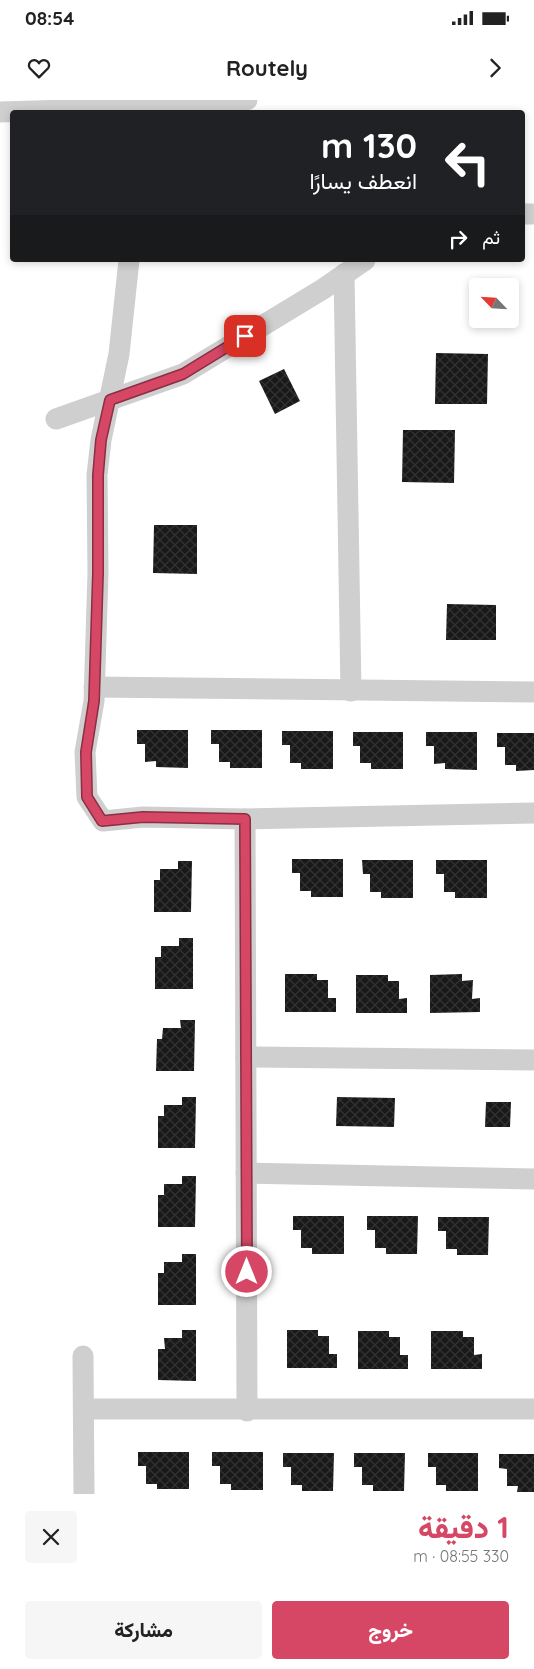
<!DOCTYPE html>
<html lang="ar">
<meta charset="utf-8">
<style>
:root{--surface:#fff;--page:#f6f6f6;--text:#222;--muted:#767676;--accent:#d64766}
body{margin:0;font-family:Quicksand,Vazirmatn,sans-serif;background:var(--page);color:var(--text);direction:rtl;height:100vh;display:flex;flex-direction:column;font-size:19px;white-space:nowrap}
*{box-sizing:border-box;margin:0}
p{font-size:16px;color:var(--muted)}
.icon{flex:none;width:28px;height:28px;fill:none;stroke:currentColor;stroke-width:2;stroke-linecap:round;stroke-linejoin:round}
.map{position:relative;height:1394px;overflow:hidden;direction:ltr}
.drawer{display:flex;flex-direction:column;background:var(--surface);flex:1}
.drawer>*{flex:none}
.hud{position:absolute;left:10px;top:10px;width:515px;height:152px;border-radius:5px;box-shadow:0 2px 8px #0003;direction:rtl;background:#202124;color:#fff;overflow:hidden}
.needle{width:32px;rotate:295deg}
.buttons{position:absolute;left:469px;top:178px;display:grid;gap:10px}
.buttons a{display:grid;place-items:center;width:50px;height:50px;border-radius:5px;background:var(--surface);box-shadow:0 2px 8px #0003;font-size:25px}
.pin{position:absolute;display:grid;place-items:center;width:42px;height:42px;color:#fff;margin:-21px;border-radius:10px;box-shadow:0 2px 8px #0006}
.me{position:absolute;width:55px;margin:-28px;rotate:0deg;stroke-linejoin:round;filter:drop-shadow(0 0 4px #0008)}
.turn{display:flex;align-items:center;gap:18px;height:105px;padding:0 25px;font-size:22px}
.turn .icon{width:65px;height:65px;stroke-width:2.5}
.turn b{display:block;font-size:35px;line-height:42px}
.then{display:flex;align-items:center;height:48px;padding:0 25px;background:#0003;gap:10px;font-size:19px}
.round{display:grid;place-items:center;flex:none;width:52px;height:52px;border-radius:5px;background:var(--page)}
.head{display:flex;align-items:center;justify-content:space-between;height:85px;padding:0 25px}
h1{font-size:30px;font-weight:800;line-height:38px;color:var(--accent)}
.button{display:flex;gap:10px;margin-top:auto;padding:10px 25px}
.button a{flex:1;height:58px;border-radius:5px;background:var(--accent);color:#fff;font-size:20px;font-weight:800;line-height:58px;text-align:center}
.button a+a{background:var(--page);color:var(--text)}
.status{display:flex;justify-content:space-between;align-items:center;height:35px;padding:0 25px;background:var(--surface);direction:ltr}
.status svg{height:14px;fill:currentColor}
header{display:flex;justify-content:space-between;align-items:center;height:65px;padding:0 25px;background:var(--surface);font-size:22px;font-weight:800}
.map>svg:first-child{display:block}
.building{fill:url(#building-cross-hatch)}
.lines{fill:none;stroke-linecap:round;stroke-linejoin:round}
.street{stroke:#cfcfcf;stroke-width:21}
.route-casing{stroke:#8b2e42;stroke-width:12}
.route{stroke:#d64766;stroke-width:9}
</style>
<div class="status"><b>08:54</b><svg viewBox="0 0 49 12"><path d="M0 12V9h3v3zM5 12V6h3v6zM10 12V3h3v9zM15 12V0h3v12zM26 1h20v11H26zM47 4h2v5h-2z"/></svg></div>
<header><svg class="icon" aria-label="forward" viewBox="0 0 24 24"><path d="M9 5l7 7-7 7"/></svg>Routely<svg class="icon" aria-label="heart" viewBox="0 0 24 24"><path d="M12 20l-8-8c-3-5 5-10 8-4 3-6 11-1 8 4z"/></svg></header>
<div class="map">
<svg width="534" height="1394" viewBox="0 0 534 1394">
<defs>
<pattern id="building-cross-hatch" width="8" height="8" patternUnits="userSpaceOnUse" patternTransform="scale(1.25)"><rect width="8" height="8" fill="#191919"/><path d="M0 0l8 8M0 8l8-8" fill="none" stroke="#323232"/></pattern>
</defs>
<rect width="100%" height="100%" fill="#fff"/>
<g class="building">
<polygon points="436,253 488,254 487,304 435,304"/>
<polygon points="284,269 300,301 275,314 259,281"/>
<polygon points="403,330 455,330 454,383 402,382"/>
<polygon points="154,425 197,425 197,474 153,473"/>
<polygon points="447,504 496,505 496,540 446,540"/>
<polygon points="137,630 188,630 188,668 156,667 156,661 145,662 145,644 137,644"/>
<polygon points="211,630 262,630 262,668 230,668 230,662 219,662 219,644 211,644"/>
<polygon points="282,631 333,631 333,669 301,669 301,663 290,663 290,645 282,645"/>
<polygon points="353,632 403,632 403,669 371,669 371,663 360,663 360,646 353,646"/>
<polygon points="426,632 477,632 477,670 445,669 445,663 434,664 434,646 426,646"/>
<polygon points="497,633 534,633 534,670 516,671 516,665 505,665 505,647 497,647"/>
<polygon points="292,759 343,759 343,797 311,797 311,791 300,791 300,773 292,773"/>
<polygon points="362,760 413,760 413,798 381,798 381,792 370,792 370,774 363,774"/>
<polygon points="436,760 487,760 487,798 455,798 455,792 444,792 444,774 436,774"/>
<polygon points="178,761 192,761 191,812 154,812 154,780 160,780 160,769 178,769"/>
<polygon points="179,838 193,838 193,889 155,889 155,857 161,857 161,846 179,846"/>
<polygon points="285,874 317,874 317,880 328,880 328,898 336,898 336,912 285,912"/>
<polygon points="462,874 462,881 473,880 472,899 480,898 480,912 430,913 430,875"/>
<polygon points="356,875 388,875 388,881 399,881 399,899 407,898 407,913 356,913"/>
<polygon points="180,920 195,920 194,971 156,971 157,939 162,939 163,928 181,928"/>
<polygon points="182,997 196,997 195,1048 158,1048 158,1016 164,1016 164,1005 182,1005"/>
<polygon points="337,997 395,998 394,1027 336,1026"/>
<polygon points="486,1002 511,1002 510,1027 485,1027"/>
<polygon points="182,1076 196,1076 195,1127 158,1127 158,1095 164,1095 164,1084 182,1084"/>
<polygon points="293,1116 344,1116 344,1154 312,1154 312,1148 301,1148 301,1130 293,1130"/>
<polygon points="367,1116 418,1116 417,1154 386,1154 386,1148 375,1148 375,1130 367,1130"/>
<polygon points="438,1117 489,1117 488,1155 457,1155 457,1149 446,1149 446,1131 438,1131"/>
<polygon points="182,1154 196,1154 196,1205 158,1205 158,1173 164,1173 164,1162 182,1162"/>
<polygon points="182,1230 196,1230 196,1281 158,1280 158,1249 165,1249 164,1238 182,1238"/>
<polygon points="287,1230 318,1230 318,1236 329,1236 329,1254 337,1254 337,1268 287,1268"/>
<polygon points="358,1231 389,1231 389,1237 400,1237 400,1255 408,1255 408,1269 358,1269"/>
<polygon points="431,1231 463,1231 463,1237 474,1237 474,1255 482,1254 482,1269 431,1269"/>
<polygon points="138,1352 189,1352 189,1389 157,1389 157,1384 146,1384 146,1366 138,1366"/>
<polygon points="212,1352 263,1352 263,1390 231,1390 231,1384 220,1384 220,1366 212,1366"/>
<polygon points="283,1353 334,1353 333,1391 302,1391 302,1385 291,1385 291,1367 283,1367"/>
<polygon points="354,1353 405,1353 404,1391 373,1391 373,1385 362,1385 362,1367 354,1367"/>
<polygon points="428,1353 478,1353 478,1391 446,1391 446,1385 436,1385 436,1367 428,1367"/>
<polygon points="499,1354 534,1354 534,1392 517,1392 518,1386 507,1386 507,1369 499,1368"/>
</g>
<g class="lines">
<g class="street">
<polyline points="0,12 136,8 247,0"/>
<polyline points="522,114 534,114"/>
<polyline points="129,160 119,254 101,340 97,375 98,473 94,601 85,652 87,697 103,721 143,717 245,719 534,713"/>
<polyline points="344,174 351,591"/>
<polyline points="56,319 183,274 323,189 365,160"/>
<polyline points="94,587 534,592"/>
<polyline points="245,719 247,1311"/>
<polyline points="246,957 534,960"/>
<polyline points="246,1073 534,1079"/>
<polyline points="83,1256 84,1394"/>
<polyline points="84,1309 534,1309"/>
</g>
</g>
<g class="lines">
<g class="route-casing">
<polyline id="route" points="245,236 183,274 110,300 101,340 98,375 98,473 94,601 86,652 87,697 102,721 143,717 245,719 247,1172"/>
</g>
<use href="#route" class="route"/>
</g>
</svg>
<div class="buttons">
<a><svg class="needle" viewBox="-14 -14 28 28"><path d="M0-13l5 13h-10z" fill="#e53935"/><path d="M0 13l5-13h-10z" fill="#767676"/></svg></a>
</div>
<div class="pin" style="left:245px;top:236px;background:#d93025"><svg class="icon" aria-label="arrive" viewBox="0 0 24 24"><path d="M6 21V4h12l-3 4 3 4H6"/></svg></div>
<svg class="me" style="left:247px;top:1172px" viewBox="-20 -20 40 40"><circle r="17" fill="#d64766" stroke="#fff" stroke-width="3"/><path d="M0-11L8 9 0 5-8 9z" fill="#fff"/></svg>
<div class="hud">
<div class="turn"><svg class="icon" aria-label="left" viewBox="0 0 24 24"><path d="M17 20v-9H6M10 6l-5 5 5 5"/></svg><div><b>130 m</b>انعطف يسارًا</div></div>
<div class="then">ثم<svg class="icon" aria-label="right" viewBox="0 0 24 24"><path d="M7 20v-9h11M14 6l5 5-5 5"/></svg></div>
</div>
</div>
<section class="drawer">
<div class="head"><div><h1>1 دقيقة</h1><p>330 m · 08:55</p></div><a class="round"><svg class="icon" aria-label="close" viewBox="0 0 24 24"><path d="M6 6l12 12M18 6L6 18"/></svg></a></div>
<div class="button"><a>خروج</a><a>مشاركة</a></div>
</section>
